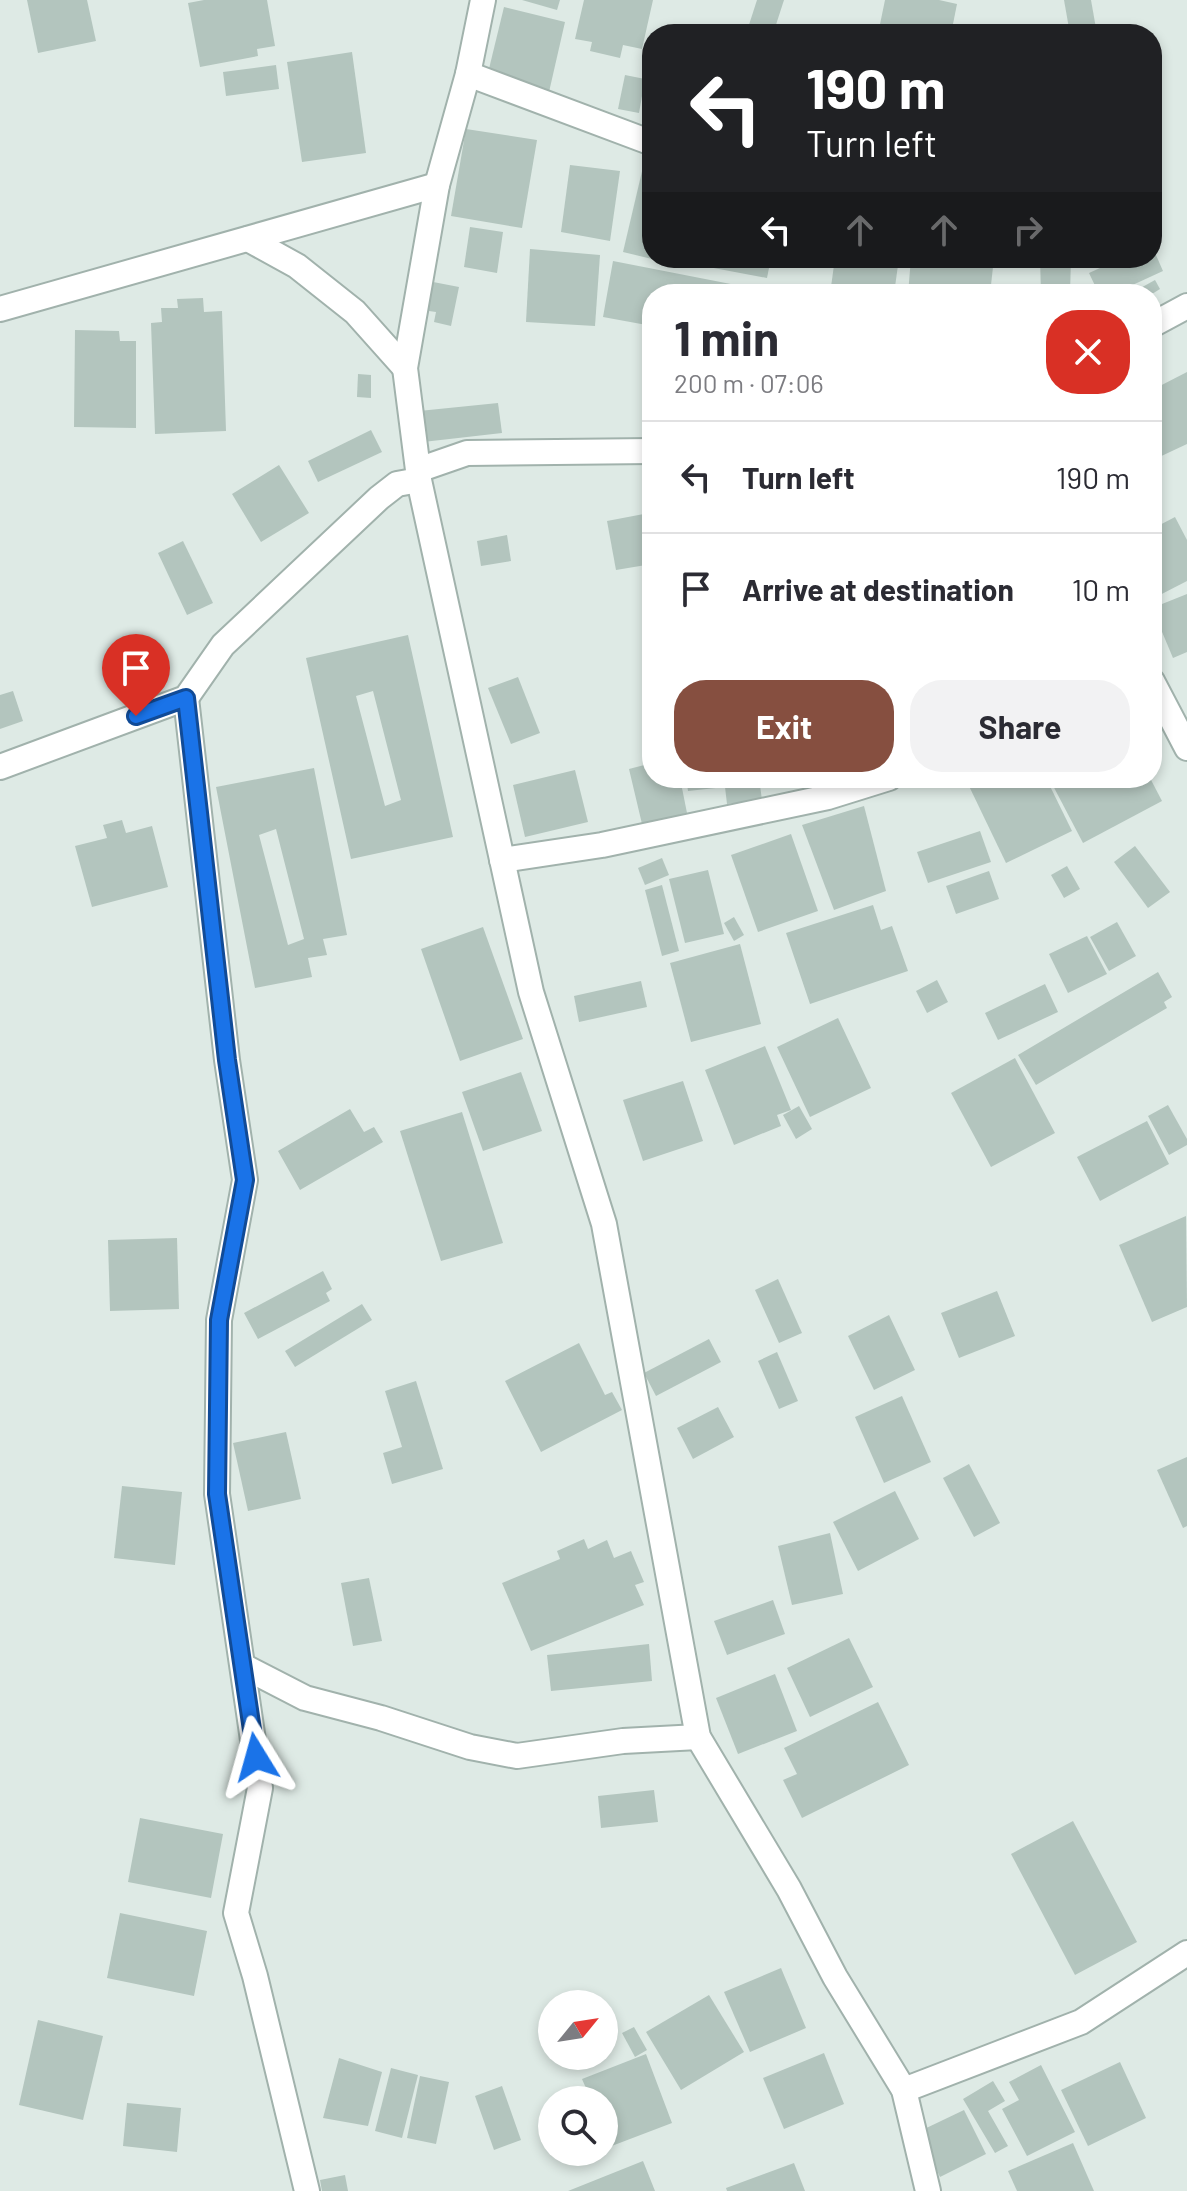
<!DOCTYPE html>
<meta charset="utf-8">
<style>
:root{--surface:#fff;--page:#f2f2f3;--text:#2b2b33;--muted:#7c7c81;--line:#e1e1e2;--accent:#864f40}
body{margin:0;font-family:Barlow,sans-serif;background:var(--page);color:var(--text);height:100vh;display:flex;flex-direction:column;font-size:30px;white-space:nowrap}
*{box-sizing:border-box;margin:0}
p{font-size:26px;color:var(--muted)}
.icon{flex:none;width:44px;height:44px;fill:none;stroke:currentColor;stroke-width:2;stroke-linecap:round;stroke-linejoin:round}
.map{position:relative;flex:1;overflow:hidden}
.sheet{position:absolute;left:642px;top:284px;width:520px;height:504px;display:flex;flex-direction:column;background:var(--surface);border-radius:32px;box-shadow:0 4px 12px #0003}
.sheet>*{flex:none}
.hud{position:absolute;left:642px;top:24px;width:520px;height:244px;border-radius:32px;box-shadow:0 4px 12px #0003;background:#202124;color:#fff;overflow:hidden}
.needle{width:52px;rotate:60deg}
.fabs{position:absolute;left:538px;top:1990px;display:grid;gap:16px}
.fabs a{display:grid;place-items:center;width:80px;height:80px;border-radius:50%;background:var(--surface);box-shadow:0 4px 12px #0003;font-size:40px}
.pin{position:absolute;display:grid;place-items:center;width:68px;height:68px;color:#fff;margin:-82px -34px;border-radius:50% 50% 50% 0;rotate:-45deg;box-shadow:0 0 8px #0007}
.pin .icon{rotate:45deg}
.me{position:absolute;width:88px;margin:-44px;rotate:352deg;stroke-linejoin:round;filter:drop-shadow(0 0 6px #0008)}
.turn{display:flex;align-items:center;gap:28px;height:168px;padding:0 32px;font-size:36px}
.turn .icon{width:104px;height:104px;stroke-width:2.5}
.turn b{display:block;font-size:56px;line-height:68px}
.lanes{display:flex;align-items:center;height:76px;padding:0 32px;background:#0003;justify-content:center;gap:40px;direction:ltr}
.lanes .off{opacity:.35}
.round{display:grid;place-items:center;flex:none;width:84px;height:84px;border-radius:32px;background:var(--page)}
.summary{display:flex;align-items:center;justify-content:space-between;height:136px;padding:0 32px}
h1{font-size:48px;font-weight:700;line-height:60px}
.button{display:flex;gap:16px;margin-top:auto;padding:16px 32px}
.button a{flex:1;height:92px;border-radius:32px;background:var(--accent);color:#fff;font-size:32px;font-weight:700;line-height:92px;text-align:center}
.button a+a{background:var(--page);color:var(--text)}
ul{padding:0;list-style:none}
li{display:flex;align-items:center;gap:24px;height:112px;padding:0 32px;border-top:2px solid var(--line)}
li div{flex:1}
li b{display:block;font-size:30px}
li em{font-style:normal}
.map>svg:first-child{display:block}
.building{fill:#b3c5be;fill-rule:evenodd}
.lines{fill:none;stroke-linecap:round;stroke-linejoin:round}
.minor-casing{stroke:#a1b2ac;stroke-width:28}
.minor{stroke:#fff;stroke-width:24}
.route-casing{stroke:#114b97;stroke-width:20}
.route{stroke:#1a73e8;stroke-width:14}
</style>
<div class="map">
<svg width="1187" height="2191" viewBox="0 0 1187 2191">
<rect width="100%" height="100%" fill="#deeae5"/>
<g class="building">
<polygon points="27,0 87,0 96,41 38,53"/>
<polygon points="204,0 267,0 275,46 257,49 258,56 200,67 188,3"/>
<polygon points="522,0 560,0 557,10"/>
<polygon points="584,0 653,0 642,49 623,45 620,58 590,51 592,42 575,39"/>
<polygon points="757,0 784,0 773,34 746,34"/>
<polygon points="885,0 939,0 957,4 951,34 878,34"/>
<polygon points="1064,0 1091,0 1097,34 1070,34"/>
<polygon points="504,7 565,22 549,92 487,77"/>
<polygon points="352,52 366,153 302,162 287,62"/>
<polygon points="276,65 279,89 226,96 223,72"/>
<polygon points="625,75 645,79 639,113 618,109"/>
<polygon points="466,129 537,140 522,228 451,216"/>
<polygon points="570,165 620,171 610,241 561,232"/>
<polygon points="643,167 652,169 652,259 623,252"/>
<polygon points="470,227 503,232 497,273 464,267"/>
<polygon points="1152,246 1163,271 1113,294 1099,294 1089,273 1122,258 1152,258"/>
<polygon points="530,249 600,255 595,326 526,322"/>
<polygon points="654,258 684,258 682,266"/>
<polygon points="704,258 771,258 767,278 703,266"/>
<polygon points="835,258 899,258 894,294 830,294"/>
<polygon points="911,258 994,258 990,294 908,294"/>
<polygon points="1040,258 1071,258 1070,294 1041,294"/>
<polygon points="613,261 766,291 766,294 652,294 652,326 603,317"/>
<polygon points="1155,280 1160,289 1152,294 1140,294 1137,290"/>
<polygon points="428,281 459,287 451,326 434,322 436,312 422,310"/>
<polygon points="203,298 204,312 222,311 226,431 155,434 151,323 162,322 161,308 178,308 177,299"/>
<polygon points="75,330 119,331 120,341 136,341 136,428 74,427"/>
<polygon points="1187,372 1187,444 1155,459 1152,452 1152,390"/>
<polygon points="358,374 371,375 371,398 357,397"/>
<polygon points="498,403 502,433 423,442 419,411"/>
<polygon points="371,430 382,452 318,482 308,461"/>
<polygon points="279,465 309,513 261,542 232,494"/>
<polygon points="649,513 652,533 652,564 616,570 607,521"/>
<polygon points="1175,517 1187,540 1187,581 1152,599 1152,529"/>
<polygon points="507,535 511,561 481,566 477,541"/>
<polygon points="183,541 213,603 187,615 158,553"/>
<polygon points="1187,594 1187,652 1173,658 1152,608"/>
<path d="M 408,635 L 453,837 L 351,859 L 306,658 ZM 373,691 L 401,800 L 385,806 L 356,696 Z"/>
<polygon points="518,677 540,733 511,744 488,688"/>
<polygon points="13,691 23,721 0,729 0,695"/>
<polygon points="652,763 652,778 680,778 687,813 642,824 629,769"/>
<path d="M 314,768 L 347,935 L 323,939 L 327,955 L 308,958 L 312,977 L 255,988 L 216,787 ZM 276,829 L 304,939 L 288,945 L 259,835 Z"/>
<polygon points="575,770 588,822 525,837 513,785"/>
<polygon points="686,778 759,778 762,800 727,804 725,787 688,791"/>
<polygon points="981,778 1046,778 1072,831 1006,863 968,784"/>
<polygon points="1049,778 1150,778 1162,801 1083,843"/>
<polygon points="864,806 886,891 834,910 802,825"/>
<polygon points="122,820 126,833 152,826 168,887 92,907 75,846 107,838 103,825"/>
<polygon points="980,831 991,862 928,883 917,852"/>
<polygon points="791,834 818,911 758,932 731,855"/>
<polygon points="1135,846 1170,892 1148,908 1114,862"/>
<polygon points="662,858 669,875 645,885 638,868"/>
<polygon points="1067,866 1080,889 1064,898 1051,875"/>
<polygon points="708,870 724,934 685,943 669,879"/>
<polygon points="989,871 999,899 956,914 946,886"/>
<polygon points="662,885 679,951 662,956 645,890"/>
<polygon points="873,905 881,930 892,926 908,971 810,1004 786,933"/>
<polygon points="734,917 744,935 734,941 724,923"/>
<polygon points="1117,922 1136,956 1109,971 1090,937"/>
<polygon points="483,927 523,1039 460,1061 421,949"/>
<polygon points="1087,936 1107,974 1068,993 1049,954"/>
<polygon points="740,944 761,1024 691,1042 670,963"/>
<polygon points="1158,972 1172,997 1164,1002 1167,1008 1036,1085 1018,1055"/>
<polygon points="937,980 948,1002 927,1013 916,991"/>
<polygon points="641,981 647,1007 579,1022 574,996"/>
<polygon points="1045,984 1058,1012 998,1040 985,1013"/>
<polygon points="838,1018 871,1088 810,1117 777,1047"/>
<polygon points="765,1046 791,1110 777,1115 781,1126 734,1145 705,1070"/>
<polygon points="1015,1058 1055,1133 991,1167 951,1093"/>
<polygon points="521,1072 542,1131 483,1151 462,1092"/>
<polygon points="683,1081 703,1141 643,1161 623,1100"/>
<polygon points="1168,1105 1187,1139 1187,1145 1169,1155 1148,1116"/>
<polygon points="799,1106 812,1129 796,1139 783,1115"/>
<polygon points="350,1109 364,1132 374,1127 383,1142 300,1190 278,1151"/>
<polygon points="462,1112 503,1243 441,1261 400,1131"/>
<polygon points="1147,1121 1169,1164 1100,1201 1077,1157"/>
<polygon points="1186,1216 1187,1307 1152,1322 1119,1245"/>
<polygon points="177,1238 179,1309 110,1311 108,1240"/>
<polygon points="323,1271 332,1289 326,1293 330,1301 258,1339 244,1313"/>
<polygon points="778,1279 802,1333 779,1343 755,1290"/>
<polygon points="997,1291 1015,1336 959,1358 941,1313"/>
<polygon points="362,1304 372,1320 295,1367 285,1351"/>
<polygon points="889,1315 915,1370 874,1390 848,1336"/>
<polygon points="709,1339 721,1362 656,1396 644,1373"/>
<polygon points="579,1343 605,1395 612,1392 622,1410 541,1452 505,1381"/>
<polygon points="777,1352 798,1401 779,1409 758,1361"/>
<polygon points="416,1381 443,1469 392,1484 383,1453 402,1447 385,1391"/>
<polygon points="902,1396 931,1462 884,1483 855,1417"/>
<polygon points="718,1407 734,1437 693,1459 677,1428"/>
<polygon points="286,1432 301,1499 248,1511 233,1443"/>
<polygon points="1187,1457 1187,1526 1183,1528 1157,1470"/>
<polygon points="969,1464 1000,1523 974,1537 943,1478"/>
<polygon points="122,1486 182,1492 175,1565 114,1558"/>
<polygon points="895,1491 919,1539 858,1571 833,1522"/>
<polygon points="830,1533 843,1594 792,1605 778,1546"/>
<polygon points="584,1539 588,1549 607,1540 614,1558 631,1551 644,1582 635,1585 644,1605 531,1651 502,1583 560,1559 557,1551"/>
<polygon points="369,1578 382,1641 353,1646 341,1583"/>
<polygon points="773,1600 785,1634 727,1655 714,1621"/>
<polygon points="849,1638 873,1687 810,1717 787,1668"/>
<polygon points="649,1644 652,1681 551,1691 547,1655"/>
<polygon points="775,1674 797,1731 738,1754 716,1698"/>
<polygon points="878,1702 909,1765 802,1818 783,1780 797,1774 784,1748"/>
<polygon points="654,1790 658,1822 601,1828 598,1796"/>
<polygon points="140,1818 223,1834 211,1898 128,1882"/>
<polygon points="1073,1821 1137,1942 1075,1975 1011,1854"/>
<polygon points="120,1913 207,1931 194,1996 107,1978"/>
<polygon points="781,1968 806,2028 750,2052 724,1992"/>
<polygon points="709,1995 744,2052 681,2090 646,2032"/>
<polygon points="38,2020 103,2036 83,2120 19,2105"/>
<polygon points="634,2027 647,2050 635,2057 622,2033"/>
<polygon points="824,2053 844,2104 784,2129 763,2078"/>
<polygon points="646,2054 672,2123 609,2147 604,2135 604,2100 591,2100 582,2079"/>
<polygon points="339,2058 382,2072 368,2126 323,2118"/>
<polygon points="1120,2062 1146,2118 1088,2146 1061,2090"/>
<polygon points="1041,2065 1075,2132 1027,2156 1002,2109 1019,2100 1009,2082"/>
<polygon points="391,2068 418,2075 402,2138 375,2131"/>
<polygon points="420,2076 449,2082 436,2144 407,2138"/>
<polygon points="993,2081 1005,2101 988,2111 1008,2146 995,2153 963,2099"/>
<polygon points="502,2086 521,2140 494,2150 475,2096"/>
<polygon points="127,2103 181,2108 177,2152 123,2146"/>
<polygon points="964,2110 986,2154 940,2177 918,2132"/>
<polygon points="1073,2143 1094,2191 1017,2191 1008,2171"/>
<polygon points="643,2161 655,2191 568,2191"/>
<polygon points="794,2163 805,2191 727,2191 726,2188"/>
<polygon points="345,2175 348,2191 322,2191 320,2180"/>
</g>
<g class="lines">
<g class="minor-casing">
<g id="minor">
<polyline points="468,74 652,143"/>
<polyline points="248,239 297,266 355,312 405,368"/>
<polyline points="0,309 437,185"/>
<polyline points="1152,325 1187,306"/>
<polyline points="418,470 405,368 437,185 468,74 483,0"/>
<polyline points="419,480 531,992 604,1224 698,1737 789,1889 835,1977 904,2090 928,2191"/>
<polyline points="1152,681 1187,748"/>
<polyline points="186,698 227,1060 245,1180 219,1320 217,1494 260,1788 236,1913 255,1976 307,2191"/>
<polyline points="0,767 186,698 223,645 379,498 397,484 419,480 418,470 467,453 652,451"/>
<polyline points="502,860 602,845 828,797 889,778"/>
<polyline points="243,1666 305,1698 381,1718 470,1747 517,1756 623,1741 698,1737"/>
<polyline points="904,2090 1081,2022 1187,1953"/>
</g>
</g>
<use href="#minor" class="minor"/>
</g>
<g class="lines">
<g class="route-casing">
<polyline id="route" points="136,716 186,698 227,1060 245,1180 219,1320 217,1494 256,1757"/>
</g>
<use href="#route" class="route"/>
</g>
</svg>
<div class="fabs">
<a><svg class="needle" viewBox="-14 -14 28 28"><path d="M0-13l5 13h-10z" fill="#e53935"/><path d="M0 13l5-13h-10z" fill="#7c7c81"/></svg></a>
<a><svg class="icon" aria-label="search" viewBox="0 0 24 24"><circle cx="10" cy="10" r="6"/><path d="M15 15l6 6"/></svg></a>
</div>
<div class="pin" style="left:136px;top:716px;background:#d93025"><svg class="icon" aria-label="arrive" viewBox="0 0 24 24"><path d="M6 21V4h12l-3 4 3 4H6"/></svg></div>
<svg class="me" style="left:256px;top:1757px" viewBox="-20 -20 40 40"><path d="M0-17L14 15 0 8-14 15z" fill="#1a73e8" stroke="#fff" stroke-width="4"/></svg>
<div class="hud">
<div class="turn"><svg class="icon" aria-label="left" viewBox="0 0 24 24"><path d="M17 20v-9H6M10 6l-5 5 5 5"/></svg><div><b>190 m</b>Turn left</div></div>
<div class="lanes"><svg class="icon" aria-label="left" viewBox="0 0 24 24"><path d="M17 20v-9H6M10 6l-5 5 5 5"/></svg><svg class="icon off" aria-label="ahead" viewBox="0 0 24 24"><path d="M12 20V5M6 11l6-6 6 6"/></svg><svg class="icon off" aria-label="ahead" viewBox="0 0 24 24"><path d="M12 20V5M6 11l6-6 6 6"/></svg><svg class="icon off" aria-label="right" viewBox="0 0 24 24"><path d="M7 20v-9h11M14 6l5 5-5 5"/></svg></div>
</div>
<section class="sheet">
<div class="summary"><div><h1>1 min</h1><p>200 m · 07:06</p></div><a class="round" style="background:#d93025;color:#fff"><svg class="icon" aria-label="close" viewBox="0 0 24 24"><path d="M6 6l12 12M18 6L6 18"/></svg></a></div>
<ul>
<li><svg class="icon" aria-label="left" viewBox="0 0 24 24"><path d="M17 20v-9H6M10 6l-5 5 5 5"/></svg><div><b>Turn left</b></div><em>190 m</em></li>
<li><svg class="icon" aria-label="arrive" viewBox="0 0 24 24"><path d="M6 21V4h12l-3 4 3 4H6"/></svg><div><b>Arrive at destination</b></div><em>10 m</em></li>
</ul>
<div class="button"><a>Exit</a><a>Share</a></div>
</section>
</div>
